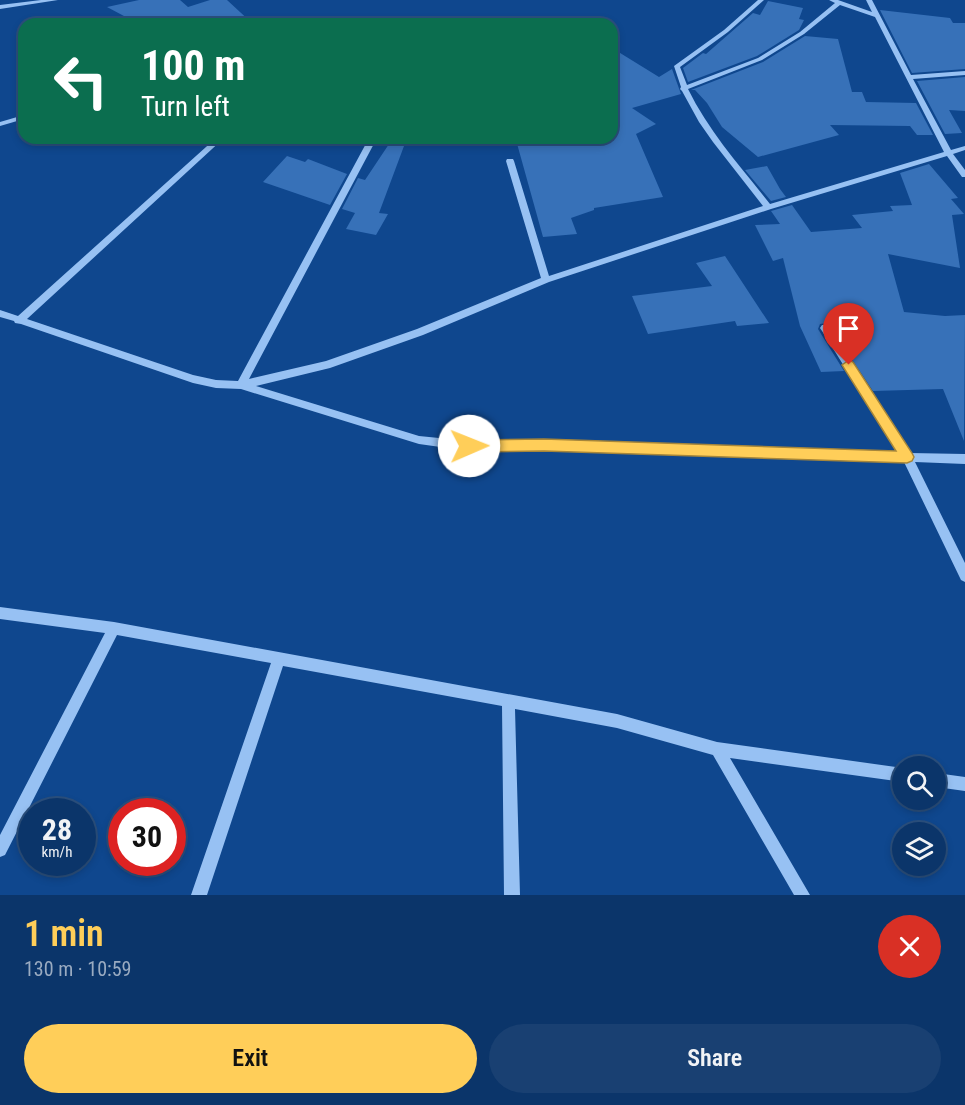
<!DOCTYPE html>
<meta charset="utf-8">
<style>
:root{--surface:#0b356a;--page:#194072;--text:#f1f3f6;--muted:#9aabc1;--line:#2b507e;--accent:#ffce59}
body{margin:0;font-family:"Roboto Condensed",sans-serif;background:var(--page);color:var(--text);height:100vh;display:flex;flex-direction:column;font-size:22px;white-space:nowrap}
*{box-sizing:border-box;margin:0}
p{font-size:20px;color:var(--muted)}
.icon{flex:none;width:33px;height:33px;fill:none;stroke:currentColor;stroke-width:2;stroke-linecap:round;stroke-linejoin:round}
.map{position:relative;height:895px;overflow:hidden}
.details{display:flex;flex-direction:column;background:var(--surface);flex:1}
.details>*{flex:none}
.hud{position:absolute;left:18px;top:18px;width:600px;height:126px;border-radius:18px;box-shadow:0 3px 9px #0003,0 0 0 2px var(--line);background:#0b6e4f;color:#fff;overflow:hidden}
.fabs{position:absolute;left:892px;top:756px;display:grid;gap:12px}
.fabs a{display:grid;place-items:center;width:54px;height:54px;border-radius:50%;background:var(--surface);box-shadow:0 3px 9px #0003,0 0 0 2px var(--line);font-size:30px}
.speed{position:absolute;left:18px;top:798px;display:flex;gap:12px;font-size:30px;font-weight:700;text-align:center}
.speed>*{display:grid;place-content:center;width:78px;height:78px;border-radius:50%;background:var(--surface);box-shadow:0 3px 9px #0003,0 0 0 2px var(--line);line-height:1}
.speed small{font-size:15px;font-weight:400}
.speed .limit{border:9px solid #d22;background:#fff;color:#111}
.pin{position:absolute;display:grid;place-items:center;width:51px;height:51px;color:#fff;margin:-62px -26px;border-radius:50% 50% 50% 0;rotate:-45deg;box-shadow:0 0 6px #0007}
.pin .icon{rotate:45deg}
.me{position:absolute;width:66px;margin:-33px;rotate:89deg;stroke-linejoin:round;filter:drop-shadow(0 0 4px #0008)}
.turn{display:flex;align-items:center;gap:21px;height:126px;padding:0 24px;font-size:27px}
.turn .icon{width:78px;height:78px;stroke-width:2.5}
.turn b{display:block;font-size:42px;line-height:51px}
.round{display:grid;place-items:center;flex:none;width:63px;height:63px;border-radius:32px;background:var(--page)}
.overview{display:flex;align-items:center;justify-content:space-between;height:102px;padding:0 24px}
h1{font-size:36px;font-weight:600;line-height:45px;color:var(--accent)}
.cta{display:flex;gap:12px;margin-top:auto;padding:12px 24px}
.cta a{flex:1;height:69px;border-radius:36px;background:var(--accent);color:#111;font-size:24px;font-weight:600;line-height:69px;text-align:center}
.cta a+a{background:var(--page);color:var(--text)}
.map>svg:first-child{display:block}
.building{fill:#3771b8}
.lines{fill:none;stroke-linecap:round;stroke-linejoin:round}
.minor{fill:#97c1f3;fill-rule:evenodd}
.route{fill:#ffce59;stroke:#a6863a;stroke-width:1.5}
</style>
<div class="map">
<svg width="965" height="895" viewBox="0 0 965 895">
<rect width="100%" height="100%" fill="#0f478e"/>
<g class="building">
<polygon points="139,0 180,0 188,7 210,0 227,0 253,24 139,24 107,7"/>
<polygon points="768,1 803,8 799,19 804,20 799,30 757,56 688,82 683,68 703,53 706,54 753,13 760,15"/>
<polygon points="880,10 950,18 953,23 965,23 965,69 912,73"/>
<polygon points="805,36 838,39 852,92 862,92 866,102 916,103 933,135 917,135 910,126 830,125 839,135 758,157 722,127 707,103 695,90 691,90 763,62"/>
<polygon points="612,48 659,77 672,69 681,94 632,108 656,124 636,134 663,197 594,208 594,210 571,218 577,234 543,237 516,140 612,138"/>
<polygon points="965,77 965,111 949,110 962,133 945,134 917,81"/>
<polygon points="393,138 407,138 379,213 388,214 376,235 346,229 355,213 342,209 358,178 365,180"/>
<polygon points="287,156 305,162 308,159 347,174 330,205 263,182"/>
<polygon points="929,164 958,198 951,199 964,214 952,215 960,268 888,254 904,312 945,316 965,315 964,441 943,389 873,391 828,323 820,324 818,329 844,371 821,372 800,326 783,258 773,261 755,225 780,224 771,211 792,205 811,232 862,228 852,215 893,211 890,206 912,205 900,173"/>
<polygon points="767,166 780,189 786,197 771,201 745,170"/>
<polygon points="725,256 769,323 737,326 735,321 648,334 632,296 712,286 696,263"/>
</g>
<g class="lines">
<g class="minor">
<polygon points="41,0 58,0 0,9 0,5"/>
<path d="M 758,0 L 764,0 L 728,32 L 680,67 L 687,85 L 758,58 L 800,32 L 835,3 L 829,0 L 838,0 L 872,12 L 866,0 L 872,0 L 911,75 L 965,71 L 965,75 L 913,79 L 951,150 L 965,146 L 965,150 L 953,154 L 965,170 L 965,177 L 962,177 L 947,156 L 771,209 L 549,282 L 423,335 L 330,368 L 256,386 L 419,436 L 469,441 L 544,440 L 898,452 L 822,331 L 820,328 L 822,325 L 828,325 L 910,453 L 965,454 L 965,464 L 915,462 L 965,563 L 965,582 L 961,580 L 904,462 L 544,450 L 469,451 L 419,444 L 241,389 L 216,388 L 193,383 L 21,324 L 15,323 L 14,321 L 0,317 L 0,310 L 18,316 L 216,138 L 224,138 L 27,319 L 193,375 L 216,380 L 238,381 L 369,138 L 377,138 L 249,379 L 326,361 L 417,329 L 541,278 L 506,161 L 507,159 L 513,159 L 514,161 L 549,276 L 763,206 L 713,142 L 699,122 L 682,91 L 680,89 L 681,87 L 674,66 L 724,30 ZM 840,5 L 875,17 L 944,152 L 770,204 C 741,167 709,132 688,89 L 762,60 L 804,34 Z"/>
<polygon points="24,115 24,119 0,126 0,122"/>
<polygon points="0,607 114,622 617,714 717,742 903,768 903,782 730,758 810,895 794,895 713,755 617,728 515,709 520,895 504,895 502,706 283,666 207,895 191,895 271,663 117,635 5,855 0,857 0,835 105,633 0,619"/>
<polygon points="936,773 965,777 965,791 936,787"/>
</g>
</g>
<polygon class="route" points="849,360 853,362 912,453 914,457 912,461 907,463 544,451 469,452 464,450 462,446 464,442 469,440 544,439 896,451 842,365"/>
</svg>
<div class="fabs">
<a><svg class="icon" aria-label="search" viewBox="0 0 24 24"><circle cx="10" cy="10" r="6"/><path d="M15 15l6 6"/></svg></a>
<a><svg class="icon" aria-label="layers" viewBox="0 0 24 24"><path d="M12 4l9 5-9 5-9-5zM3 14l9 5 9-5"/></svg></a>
</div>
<div class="speed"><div>28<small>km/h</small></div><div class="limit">30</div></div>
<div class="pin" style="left:849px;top:365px;background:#d93025"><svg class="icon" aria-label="arrive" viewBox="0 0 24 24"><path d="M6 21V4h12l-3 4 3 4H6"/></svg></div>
<svg class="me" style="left:469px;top:446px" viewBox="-20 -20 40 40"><circle r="19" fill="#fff"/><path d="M0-13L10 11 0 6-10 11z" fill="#ffce59"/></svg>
<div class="hud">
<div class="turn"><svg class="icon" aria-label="left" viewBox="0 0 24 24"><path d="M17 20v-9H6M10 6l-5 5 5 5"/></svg><div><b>100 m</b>Turn left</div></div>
</div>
</div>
<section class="details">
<div class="overview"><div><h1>1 min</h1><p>130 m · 10:59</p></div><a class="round" style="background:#d93025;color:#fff"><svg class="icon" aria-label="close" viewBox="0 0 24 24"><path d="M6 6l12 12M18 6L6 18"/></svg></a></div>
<div class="cta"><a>Exit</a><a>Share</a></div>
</section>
